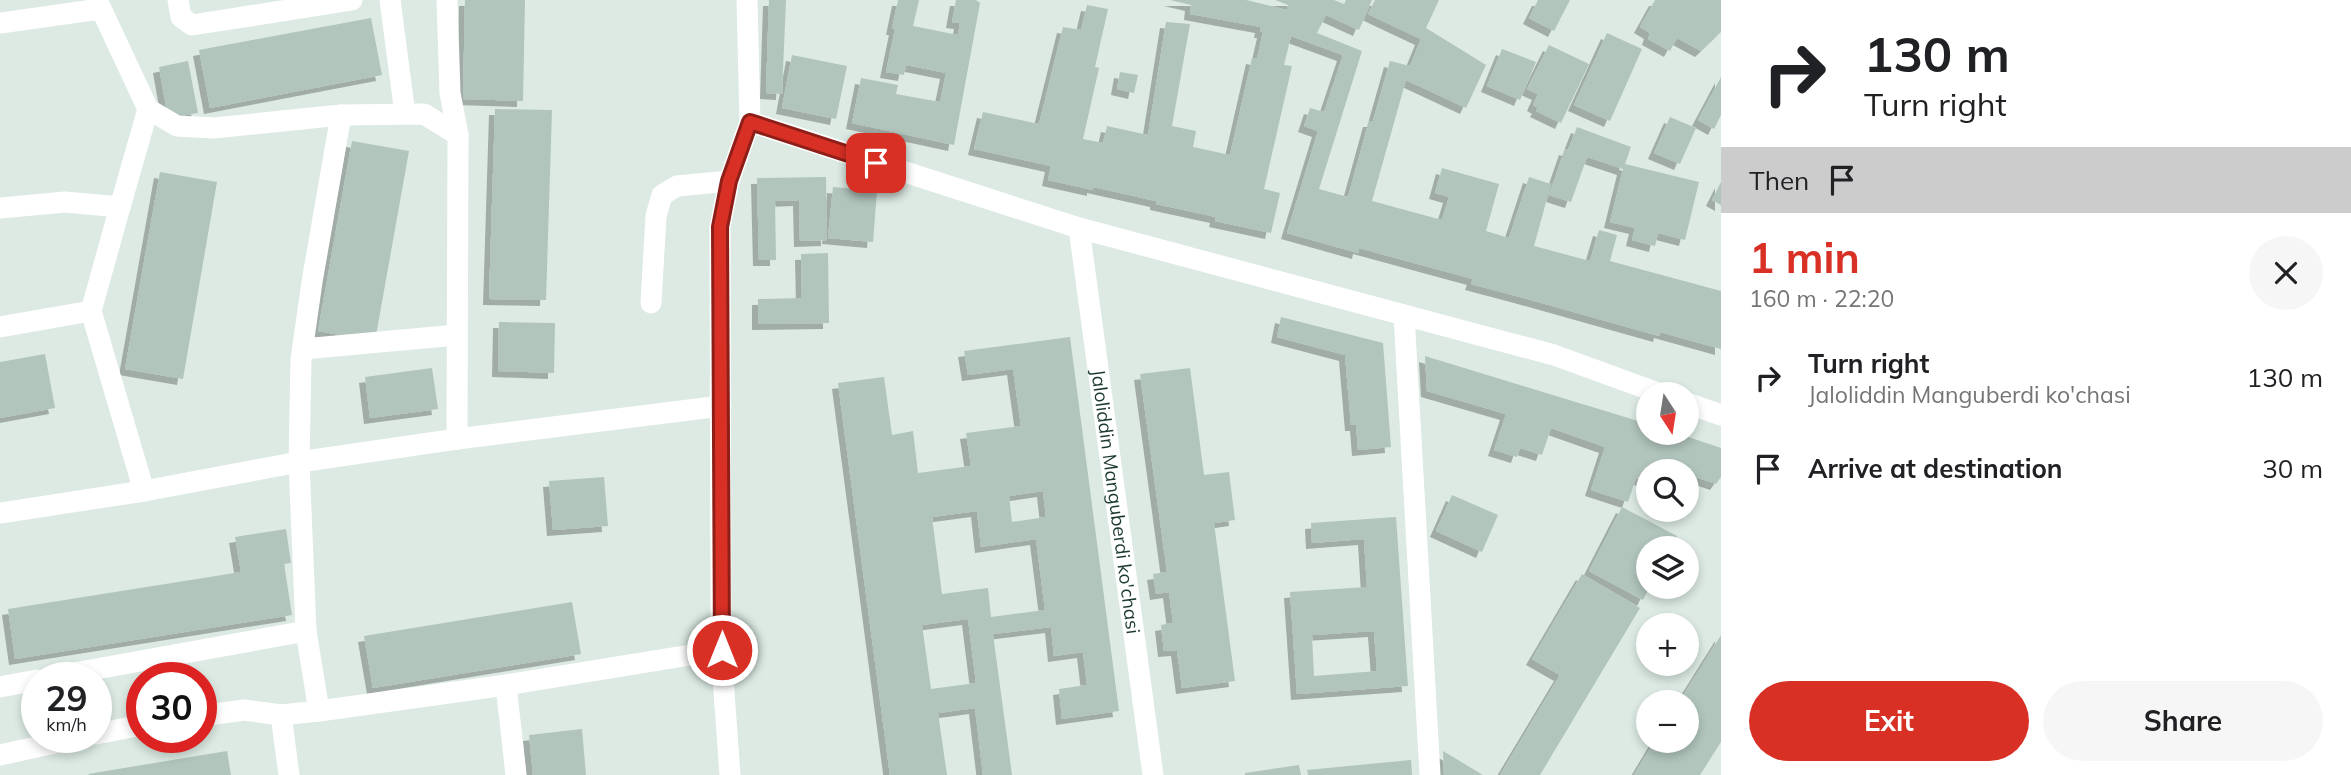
<!DOCTYPE html>
<meta charset="utf-8">
<style>
:root{--surface:#fff;--page:#f6f6f6;--text:#202124;--muted:#757577;--accent:#d93025}
body{margin:0;font-family:Mulish,sans-serif;background:var(--page);color:var(--text);height:100vh;display:flex;flex-direction:column;font-size:26px;white-space:nowrap}
*{box-sizing:border-box;margin:0}
p{font-size:23px;color:var(--muted)}
.icon{flex:none;width:38px;height:38px;fill:none;stroke:currentColor;stroke-width:2;stroke-linecap:round;stroke-linejoin:round}
.map{position:relative;flex:1;overflow:hidden}
.panel{display:flex;flex-direction:column;background:var(--surface);width:630px}
.panel>*{flex:none}
.top-card{background:#fff;color:var(--text);overflow:hidden}
.needle{width:46px;rotate:168deg}
.buttons{position:absolute;left:1636px;top:382px;display:grid;gap:14px}
.buttons a{display:grid;place-items:center;width:63px;height:63px;border-radius:50%;background:var(--surface);box-shadow:0 4px 10px #0003;font-size:35px}
.speed{position:absolute;left:21px;top:662px;display:flex;gap:14px;font-size:35px;font-weight:700;text-align:center}
.speed>*{display:grid;place-content:center;width:91px;height:91px;border-radius:50%;background:var(--surface);box-shadow:0 4px 10px #0003;line-height:1}
.speed small{font-size:18px;font-weight:400}
.speed .limit{border:10px solid #d22;background:#fff;color:#111}
.pin{position:absolute;display:grid;place-items:center;width:60px;height:60px;color:#fff;margin:-30px;border-radius:14px;box-shadow:0 4px 10px #0006}
.me{position:absolute;width:77px;margin:-38px;rotate:0deg;stroke-linejoin:round;filter:drop-shadow(0 0 5px #0008)}
.turn{display:flex;align-items:center;gap:24px;height:147px;padding:0 28px;font-size:32px}
.turn .icon{width:91px;height:91px;stroke-width:2.5}
.turn b{display:block;font-size:49px;line-height:60px}
.then{display:flex;align-items:center;height:66px;padding:0 28px;background:#0003;gap:14px;font-size:26px}
.round{display:grid;place-items:center;flex:none;width:74px;height:74px;border-radius:37px;background:var(--page)}
.overview{display:flex;align-items:center;justify-content:space-between;height:119px;padding:0 28px}
h1{font-size:42px;font-weight:700;line-height:52px;color:var(--accent)}
.cta{display:flex;gap:14px;margin-top:auto;padding:14px 28px}
.cta a{flex:1;height:80px;border-radius:42px;background:var(--accent);color:#fff;font-size:28px;font-weight:700;line-height:80px;text-align:center}
.cta a+a{background:var(--page);color:var(--text)}
ul{padding:0;list-style:none}
li{display:flex;align-items:center;gap:21px;height:91px;padding:0 28px}
li div{flex:1}
li b{display:block;font-size:26px}
li em{font-style:normal}
main{display:flex;flex:1;min-height:0}
.map>svg:first-child{display:block}
.building{fill:#b1c5bc;fill-rule:evenodd;filter:url(#shadow)}
.lines{fill:none;stroke-linecap:round;stroke-linejoin:round}
.minor{stroke:#fff;stroke-width:21}
.route-casing{stroke:#8d1f18;stroke-width:18}
.route{stroke:#d93025;stroke-width:12}
.labels{text-anchor:middle;dominant-baseline:central;stroke-width:5;stroke-linejoin:round;paint-order:stroke}
.street-label{font-size:19px;fill:#1c3a31;stroke:#ecf7f1}
</style>
<main>
<div class="map">
<svg width="1721" height="775" viewBox="0 0 1721 775">
<defs>
<filter id="shadow"><feDropShadow dx="-6" dy="6" stdDeviation="0" flood-color="#0004"/></filter>
</defs>
<rect width="100%" height="100%" fill="#dceae3"/>
<g class="building">
<polygon points="465,0 525,0 523,101 463,99"/>
<polygon points="769,0 786,0 782,94 766,93"/>
<polygon points="898,0 919,0 913,26 958,35 960,23 952,22 956,0 976,0 980,3 954,145 852,123 861,78 898,85 896,94 940,102 946,73 906,65 904,75 886,72 895,29 892,29"/>
<polygon points="1170,0 1246,0 1287,10 1288,5 1275,0 1334,0 1344,4 1346,0 1372,0 1359,30 1326,15 1317,33 1362,51 1319,189 1348,197 1369,121 1373,121 1390,61 1410,66 1421,39 1368,14 1375,0 1439,0 1426,28 1486,65 1466,108 1406,80 1372,201 1442,220 1449,197 1435,193 1442,168 1499,184 1486,231 1509,238 1529,177 1551,184 1534,246 1590,261 1599,230 1617,235 1610,261 1721,291 1721,349 1660,332 1659,336 1520,297 1471,284 1473,279 1359,248 1358,253 1287,233 1318,131 1304,126 1310,108 1324,112 1343,55 1291,36 1284,65 1292,66 1264,189 1280,193 1271,233 1215,221 1216,217 1156,204 1156,201 1093,187 1093,190 1048,180 1051,166 974,149 983,112 1039,124 1063,27 1081,30 1087,5 1108,9 1095,67 1099,68 1083,139 1103,143 1107,126 1148,135 1166,22 1190,24 1172,126 1196,131 1193,147 1230,155 1252,58 1257,59 1263,32 1260,32 1261,27 1190,14 1191,5"/>
<polygon points="1538,0 1570,0 1554,31 1529,18"/>
<polygon points="1655,0 1721,0 1721,32 1701,51 1677,38 1670,51 1648,39 1650,33 1640,27"/>
<polygon points="371,18 382,75 210,108 199,50"/>
<polygon points="1607,33 1642,49 1610,121 1574,105"/>
<polygon points="1549,45 1589,64 1561,123 1536,111 1538,108 1533,105 1538,94 1527,89"/>
<polygon points="1502,49 1536,62 1520,100 1487,86"/>
<polygon points="792,55 847,66 836,119 782,108"/>
<polygon points="188,61 198,113 168,118 159,67"/>
<polygon points="1120,72 1138,75 1134,93 1117,89"/>
<polygon points="1721,77 1721,115 1714,129 1698,120"/>
<polygon points="495,109 552,110 546,300 489,299"/>
<polygon points="1670,117 1696,128 1680,164 1654,153"/>
<polygon points="1577,127 1631,147 1625,164 1699,182 1685,240 1658,233 1655,246 1632,240 1635,228 1610,222 1623,169 1587,157 1571,202 1549,195 1565,149 1568,150"/>
<polygon points="352,141 409,151 375,341 318,331"/>
<polygon points="160,172 217,182 183,379 125,369"/>
<polygon points="826,177 827,240 800,241 799,200 775,201 776,260 759,260 757,178"/>
<polygon points="1721,182 1721,205 1712,200"/>
<polygon points="833,187 877,191 873,242 828,238"/>
<polygon points="828,253 829,323 758,324 758,299 802,298 801,254"/>
<polygon points="1281,317 1383,343 1391,447 1358,450 1356,425 1351,425 1345,355 1277,337"/>
<polygon points="499,322 555,323 554,373 498,371"/>
<path d="M 1070,337 L 1119,711 L 1062,719 L 1059,689 L 1087,685 L 1083,652 L 1054,656 L 1051,627 L 993,634 L 1012,775 L 983,775 L 975,708 L 938,713 L 947,775 L 890,775 L 838,383 L 884,377 L 892,435 L 913,431 L 918,473 L 971,466 L 966,433 L 1021,426 L 1013,369 L 968,375 L 964,351 ZM 1043,491 L 1046,517 L 1012,522 L 1009,496 ZM 977,511 L 981,547 L 1036,539 L 1045,610 L 991,617 L 988,588 L 942,594 L 932,517 ZM 968,619 L 976,683 L 931,689 L 922,625 Z"/>
<polygon points="45,354 55,408 0,418 0,362"/>
<polygon points="1425,356 1648,424 1648,432 1674,432 1721,448 1721,477 1716,484 1687,474 1687,471 1667,467 1666,471 1648,471 1648,481 1636,478 1628,502 1591,490 1605,447 1551,428 1542,455 1520,448 1517,457 1494,450 1506,414 1427,391"/>
<polygon points="432,368 438,409 370,418 365,377"/>
<polygon points="1190,368 1204,475 1229,472 1235,520 1214,523 1235,681 1182,688 1177,650 1164,651 1161,625 1173,623 1169,592 1156,594 1153,574 1167,572 1140,374"/>
<polygon points="604,477 608,526 553,530 549,481"/>
<polygon points="1452,495 1498,515 1482,552 1436,531"/>
<polygon points="1622,507 1677,536 1671,548 1648,548 1648,586 1650,586 1643,600 1589,571"/>
<path d="M 1396,517 L 1408,686 L 1297,694 L 1290,592 L 1367,587 L 1364,539 L 1312,543 L 1311,523 ZM 1374,631 L 1377,671 L 1314,676 L 1312,635 Z"/>
<polygon points="286,529 291,563 284,564 292,615 15,659 8,609 241,572 235,537"/>
<polygon points="1582,574 1640,608 1540,775 1500,775 1560,675 1532,659"/>
<polygon points="572,602 581,654 373,688 364,636"/>
<polygon points="1721,635 1721,742 1700,775 1634,775 1655,740 1687,740 1687,702 1679,702"/>
<polygon points="582,729 586,775 533,775 529,735"/>
<polygon points="227,751 231,775 89,775 88,774"/>
<polygon points="1443,751 1483,775 1444,775"/>
<polygon points="1411,760 1412,775 1308,775 1307,770"/>
<polygon points="1299,765 1301,775 1245,775 1245,773"/>
</g>
<g class="lines">
<g class="minor">
<polyline points="97,0 148,109 177,126 214,128 341,115 424,114 458,135"/>
<polyline points="178,0 181,17 192,25 352,0"/>
<polyline points="390,0 405,114"/>
<polyline points="447,0 450,93 458,135 457,439"/>
<polyline points="0,23 100,9"/>
<polyline points="341,115 312,282 301,359 299,462 306,631 319,711 506,685 721,650"/>
<polyline points="750,122 1079,228 1554,355 1661,394"/>
<polyline points="120,207 148,109"/>
<polyline points="0,208 65,202 120,207 91,311 144,491"/>
<path id="s1" d="M 1079,228 L 1153,775"/>
<polyline points="651,303 656,216 662,195 677,186 729,181"/>
<polyline points="1404,315 1430,775"/>
<polyline points="0,327 91,311"/>
<polyline points="303,349 457,335"/>
<polyline points="1687,403 1721,415"/>
<polyline points="0,513 144,491 299,462 457,439 721,406"/>
<polyline points="52,677 306,631"/>
<polyline points="506,685 516,775"/>
<polyline points="0,687 37,680"/>
<polyline points="281,715 289,775"/>
<polyline points="201,716 244,710 281,715 319,711"/>
<polyline points="96,734 142,725"/>
<polyline points="0,755 82,737"/>
<polyline points="730,775 721,650 720,227 729,181 750,122 747,0"/>
</g>
</g>
<g class="lines">
<g class="route-casing">
<polyline id="route" points="722,650 720,227 729,181 750,122 876,163"/>
</g>
<use href="#route" class="route"/>
</g>
<g class="labels">
<g class="street-label">
<text stroke="none"><textPath href="#s1" startOffset="276">Jaloliddin Manguberdi ko'chasi</textPath></text>
</g>
</g>
</svg>
<div class="buttons">
<a><svg class="needle" viewBox="-14 -14 28 28"><path d="M0-13l5 13h-10z" fill="#e53935"/><path d="M0 13l5-13h-10z" fill="#757577"/></svg></a>
<a><svg class="icon" aria-label="search" viewBox="0 0 24 24"><circle cx="10" cy="10" r="6"/><path d="M15 15l6 6"/></svg></a>
<a><svg class="icon" aria-label="layers" viewBox="0 0 24 24"><path d="M12 4l9 5-9 5-9-5zM3 14l9 5 9-5"/></svg></a>
<a>+</a>
<a>−</a>
</div>
<div class="speed"><div>29<small>km/h</small></div><div class="limit">30</div></div>
<div class="pin" style="left:876px;top:163px;background:#d93025"><svg class="icon" aria-label="arrive" viewBox="0 0 24 24"><path d="M6 21V4h12l-3 4 3 4H6"/></svg></div>
<svg class="me" style="left:722px;top:650px" viewBox="-20 -20 40 40"><circle r="17" fill="#d93025" stroke="#fff" stroke-width="3"/><path d="M0-11L8 9 0 5-8 9z" fill="#fff"/></svg>
</div>
<section class="panel">
<div class="top-card">
<div class="turn"><svg class="icon" aria-label="right" viewBox="0 0 24 24"><path d="M7 20v-9h11M14 6l5 5-5 5"/></svg><div><b>130 m</b>Turn right</div></div>
<div class="then">Then<svg class="icon" aria-label="arrive" viewBox="0 0 24 24"><path d="M6 21V4h12l-3 4 3 4H6"/></svg></div>
</div>
<div class="overview"><div><h1>1 min</h1><p>160 m · 22:20</p></div><a class="round"><svg class="icon" aria-label="close" viewBox="0 0 24 24"><path d="M6 6l12 12M18 6L6 18"/></svg></a></div>
<ul>
<li><svg class="icon" aria-label="right" viewBox="0 0 24 24"><path d="M7 20v-9h11M14 6l5 5-5 5"/></svg><div><b>Turn right</b><p>Jaloliddin Manguberdi ko'chasi</p></div><em>130 m</em></li>
<li><svg class="icon" aria-label="arrive" viewBox="0 0 24 24"><path d="M6 21V4h12l-3 4 3 4H6"/></svg><div><b>Arrive at destination</b></div><em>30 m</em></li>
</ul>
<div class="cta"><a>Exit</a><a>Share</a></div>
</section>
</main>
